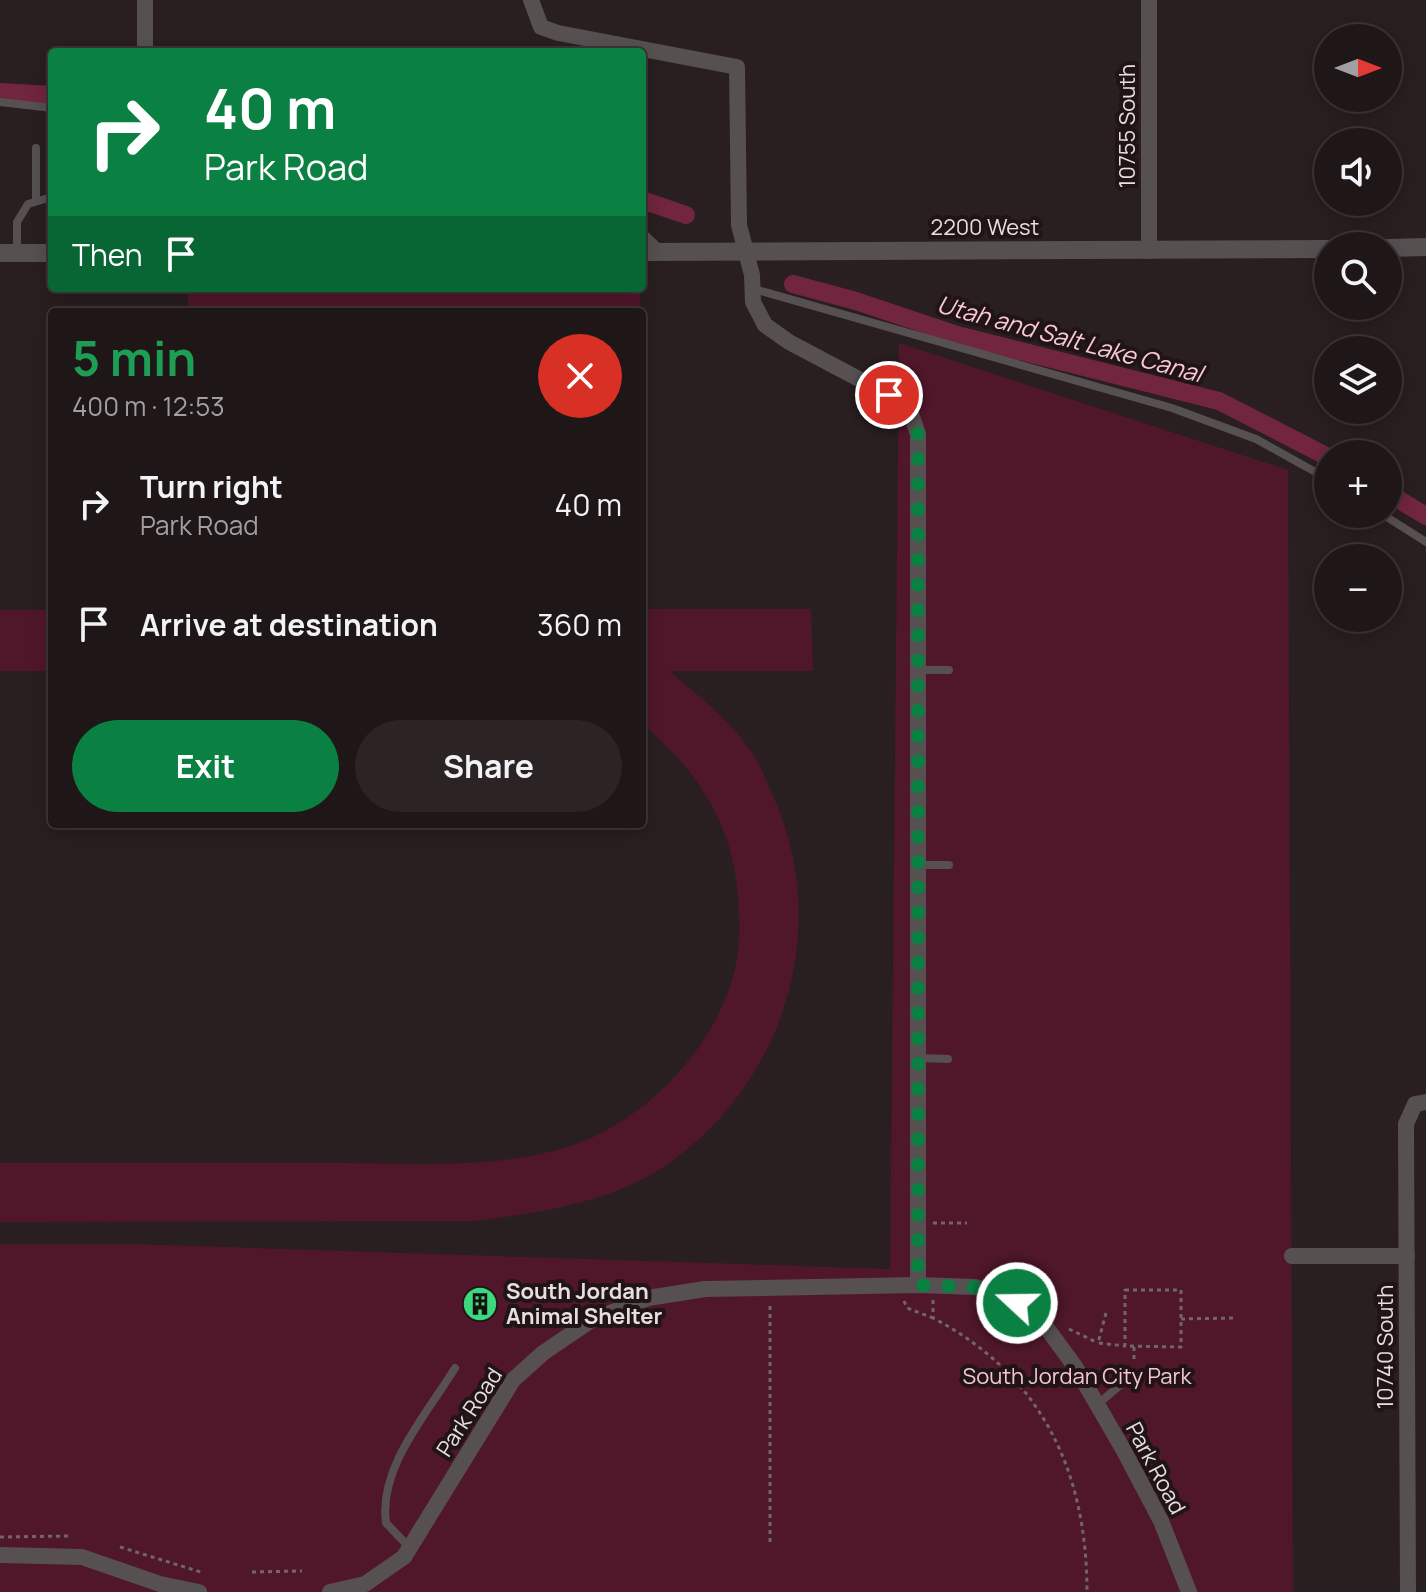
<!DOCTYPE html>
<meta charset="utf-8">
<style>
:root{--surface:#1f1618;--page:#2c2325;--text:#f1f3f6;--muted:#a19fa2;--line:#3c3537;--accent:#0b8043}
body{margin:0;font-family:Manrope,sans-serif;background:var(--page);color:var(--text);height:100vh;display:flex;flex-direction:column;font-size:30px;white-space:nowrap}
*{box-sizing:border-box;margin:0}
p{font-size:26px;color:var(--muted)}
.icon{flex:none;width:44px;height:44px;fill:none;stroke:currentColor;stroke-width:2;stroke-linecap:round;stroke-linejoin:round}
.map{position:relative;flex:1;overflow:hidden}
.drawer{position:absolute;left:48px;top:308px;width:598px;height:520px;display:flex;flex-direction:column;background:var(--surface);border-radius:8px;box-shadow:0 4px 20px #0003,0 0 0 2px var(--line)}
.drawer>*{flex:none}
.banner{position:absolute;left:48px;top:48px;width:598px;height:244px;border-radius:8px;box-shadow:0 4px 20px #0003,0 0 0 2px var(--line);background:#0b8043;color:#fff;overflow:hidden}
.needle{width:52px;rotate:90deg}
.controls{position:absolute;left:1314px;top:24px;display:grid;gap:16px}
.controls a{display:grid;place-items:center;width:88px;height:88px;border-radius:50%;background:var(--surface);box-shadow:0 4px 20px #0003,0 0 0 2px var(--line);font-size:40px}
.pin{position:absolute;display:grid;place-items:center;width:68px;height:68px;color:#fff;margin:-34px;border:4px solid #fff;border-radius:50%;box-shadow:0 2px 8px #0007}
.me{position:absolute;width:88px;margin:-44px;rotate:291deg;stroke-linejoin:round;filter:drop-shadow(0 0 6px #0008)}
.turn{display:flex;align-items:center;gap:28px;height:168px;padding:0 24px;font-size:36px}
.turn .icon{width:104px;height:104px;stroke-width:2.5}
.turn b{display:block;font-size:56px;line-height:68px}
.then{display:flex;align-items:center;height:76px;padding:0 24px;background:#0003;gap:16px;font-size:30px}
.round{display:grid;place-items:center;flex:none;width:84px;height:84px;border-radius:42px;background:var(--page)}
.head{display:flex;align-items:center;justify-content:space-between;height:136px;padding:0 24px}
h1{font-size:48px;font-weight:700;line-height:60px;color:#1e9e55}
.primary-button{display:flex;gap:16px;margin-top:auto;padding:16px 24px}
.primary-button a{flex:1;height:92px;border-radius:48px;background:var(--accent);color:#fff;font-size:32px;font-weight:700;line-height:92px;text-align:center}
.primary-button a+a{background:var(--page);color:var(--text)}
ul{padding:0;list-style:none}
li{display:flex;align-items:center;gap:24px;height:120px;padding:0 24px}
li div{flex:1}
li b{display:block;font-size:30px}
li em{font-style:normal}
.map>svg:first-child{display:block}
.green{fill:#50172a}
.lines{fill:none;stroke-linecap:round;stroke-linejoin:round}
.canal{stroke:#72253f;stroke-width:18}
.path{stroke:#706668;stroke-width:3;stroke-dasharray:4 4;stroke-linecap:butt}
.service{stroke:#565051;stroke-width:8}
.minor{stroke:#565051;stroke-width:16}
.tertiary{stroke:#565051;stroke-width:18}
.route{stroke:#0b8043;stroke-width:14;stroke-dasharray:0 25.2}
.labels{text-anchor:middle;dominant-baseline:central;stroke-width:8;stroke-linejoin:round;paint-order:stroke}
.street-label{font-size:22px;fill:#e7dee0;stroke:#201417}
.poi-label{font-size:22px;font-weight:bold;fill:#e7dee0;stroke:#201417;text-anchor:start}
.park-label{font-size:22px;fill:#f6c6d1;stroke:#201417}
.water-label{font-size:24px;font-style:italic;fill:#fbcad5;stroke:#201417}
</style>
<div class="map">
<svg width="1426" height="1592" viewBox="0 0 1426 1592">
<rect width="100%" height="100%" fill="#291e20"/>
<g class="green">
<rect x="188" y="288" width="452" height="24"/>
<polygon points="899,343 1288,470 1293,1592 0,1592 0,1244 131,1244 890,1269"/>
<path d="M 642,609 L 811,609 L 813,671 L 669,671 C 698,695 729,719 751,751 C 760,763 766,780 772,794 C 833,924 786,1082 668,1164 C 612,1203 538,1213 473,1221 L 0,1222 L 0,1163 C 113,1163 226,1163 339,1163 C 415,1163 500,1170 573,1145 C 654,1118 735,1027 739,940 C 743,847 713,783 642,724 Z"/>
<rect x="0" y="610" width="52" height="61"/>
</g>
<g class="lines">
<g class="canal">
<polyline points="0,92 52,95"/>
<polyline points="642,200 686,215"/>
<polyline points="793,284 856,301 957,335 1219,401 1328,457"/>
<polyline points="1388,493 1426,516"/>
</g>
<g class="path">
<polyline points="933,1223 967,1223"/>
<polygon points="1125,1290 1181,1290 1181,1347 1125,1346"/>
<path d="M 933,1300 L 933,1318 C 1042,1375 1087,1472 1087,1592"/>
<polyline points="904,1301 907,1308 933,1318"/>
<polyline points="1106,1313 1098,1343 1125,1346"/>
<polyline points="1181,1319 1233,1318"/>
<polyline points="1069,1329 1098,1343"/>
<polyline points="1134,1359 1134,1346"/>
<polyline points="0,1537 70,1536"/>
<polyline points="770,1542 770,1302"/>
<polyline points="120,1547 204,1573"/>
<polyline points="252,1572 302,1571"/>
</g>
<g class="service">
<polyline points="0,102 52,108"/>
<polyline points="36,148 36,200"/>
<polyline points="642,232 662,251"/>
<polyline points="17,253 17,222 28,204 52,197"/>
<polyline points="754,289 1172,408 1256,439 1328,479"/>
<polyline points="1382,514 1426,542"/>
<polyline points="919,670 949,670"/>
<polyline points="919,865 949,865"/>
<polyline points="919,1058 948,1059"/>
<polyline points="1098,1404 1125,1381"/>
<path d="M 409,1547 L 386,1523 C 378,1468 427,1414 455,1368"/>
</g>
<g class="minor">
<polyline points="145,0 145,52"/>
<polyline points="531,0 541,27 558,33 737,67 739,225 752,275 753,302 765,325 789,342 889,395 910,411 918,434 918,1285"/>
<polyline points="1149,0 1149,251"/>
<polyline points="1292,1256 1407,1256"/>
<polyline points="0,1555 82,1557 160,1584 199,1592"/>
<polyline points="330,1592 365,1584 404,1557 513,1380 543,1353 590,1321 648,1298 705,1289 918,1285 975,1287 996,1293 1038,1316 1076,1368 1123,1449 1161,1521 1189,1592"/>
<polyline points="1408,1592 1406,1124 1415,1104 1426,1102"/>
</g>
<g class="tertiary">
<polyline points="1388,248 1426,247"/>
<polyline points="642,252 1328,249"/>
<polyline points="0,253 52,253"/>
</g>
</g>
<g class="lines">
<polyline class="route" points="889,395 910,411 918,434 918,1285 975,1287 1017,1303"/>
</g>
<defs>
<g id="building-disc" transform="scale(1.8)"><circle r="9.5" fill="#3dd77e" stroke="#201417"/><path d="M-4-6H4V6H1V3H-1V6H-4ZM-2.5-4.3h1.7v1.8h-1.7ZM.8-4.3h1.7v1.8H.8ZM-2.5-1h1.7V.8h-1.7ZM.8-1h1.7V.8H.8Z" fill="#111"/></g>
</defs>
<g fill-rule="evenodd">
<use href="#building-disc" x="480" y="1304"/>
</g>
<g class="labels">
<g class="street-label">
<text transform="translate(1127 126) rotate(-90)">10755 South</text>
<text x="985" y="227">2200 West</text>
<text transform="translate(1385 1347) rotate(-90)">10740 South</text>
<text transform="translate(469 1412) rotate(-57)">Park Road</text>
<text transform="translate(1156 1468) rotate(62)">Park Road</text>
</g>
<g class="poi-label">
<text x="506" y="1291">South Jordan<tspan x="506" dy="25">Animal Shelter</tspan></text>
</g>
<g class="park-label">
<text x="1077" y="1376">South Jordan City Park</text>
</g>
<g class="water-label">
<text transform="translate(1070 338) rotate(15)">Utah and Salt Lake Canal</text>
</g>
</g>
</svg>
<div class="controls">
<a><svg class="needle" viewBox="-14 -14 28 28"><path d="M0-13l5 13h-10z" fill="#e53935"/><path d="M0 13l5-13h-10z" fill="#a19fa2"/></svg></a>
<a><svg class="icon" aria-label="sound" viewBox="0 0 24 24"><path d="M4 9h4l5-4v14l-5-4H4zM17 9q2 3 0 6"/></svg></a>
<a><svg class="icon" aria-label="search" viewBox="0 0 24 24"><circle cx="10" cy="10" r="6"/><path d="M15 15l6 6"/></svg></a>
<a><svg class="icon" aria-label="layers" viewBox="0 0 24 24"><path d="M12 4l9 5-9 5-9-5zM3 14l9 5 9-5"/></svg></a>
<a>+</a>
<a>−</a>
</div>
<div class="pin" style="left:889px;top:395px;background:#d93025"><svg class="icon" aria-label="arrive" viewBox="0 0 24 24"><path d="M6 21V4h12l-3 4 3 4H6"/></svg></div>
<svg class="me" style="left:1017px;top:1303px" viewBox="-20 -20 40 40"><circle r="17" fill="#0b8043" stroke="#fff" stroke-width="3"/><path d="M0-11L8 9 0 5-8 9z" fill="#fff"/></svg>
<div class="banner">
<div class="turn"><svg class="icon" aria-label="right" viewBox="0 0 24 24"><path d="M7 20v-9h11M14 6l5 5-5 5"/></svg><div><b>40 m</b>Park Road</div></div>
<div class="then">Then<svg class="icon" aria-label="arrive" viewBox="0 0 24 24"><path d="M6 21V4h12l-3 4 3 4H6"/></svg></div>
</div>
<section class="drawer">
<div class="head"><div><h1>5 min</h1><p>400 m · 12:53</p></div><a class="round" style="background:#d93025;color:#fff"><svg class="icon" aria-label="close" viewBox="0 0 24 24"><path d="M6 6l12 12M18 6L6 18"/></svg></a></div>
<ul>
<li><svg class="icon" aria-label="right" viewBox="0 0 24 24"><path d="M7 20v-9h11M14 6l5 5-5 5"/></svg><div><b>Turn right</b><p>Park Road</p></div><em>40 m</em></li>
<li><svg class="icon" aria-label="arrive" viewBox="0 0 24 24"><path d="M6 21V4h12l-3 4 3 4H6"/></svg><div><b>Arrive at destination</b></div><em>360 m</em></li>
</ul>
<div class="primary-button"><a>Exit</a><a>Share</a></div>
</section>
</div>
